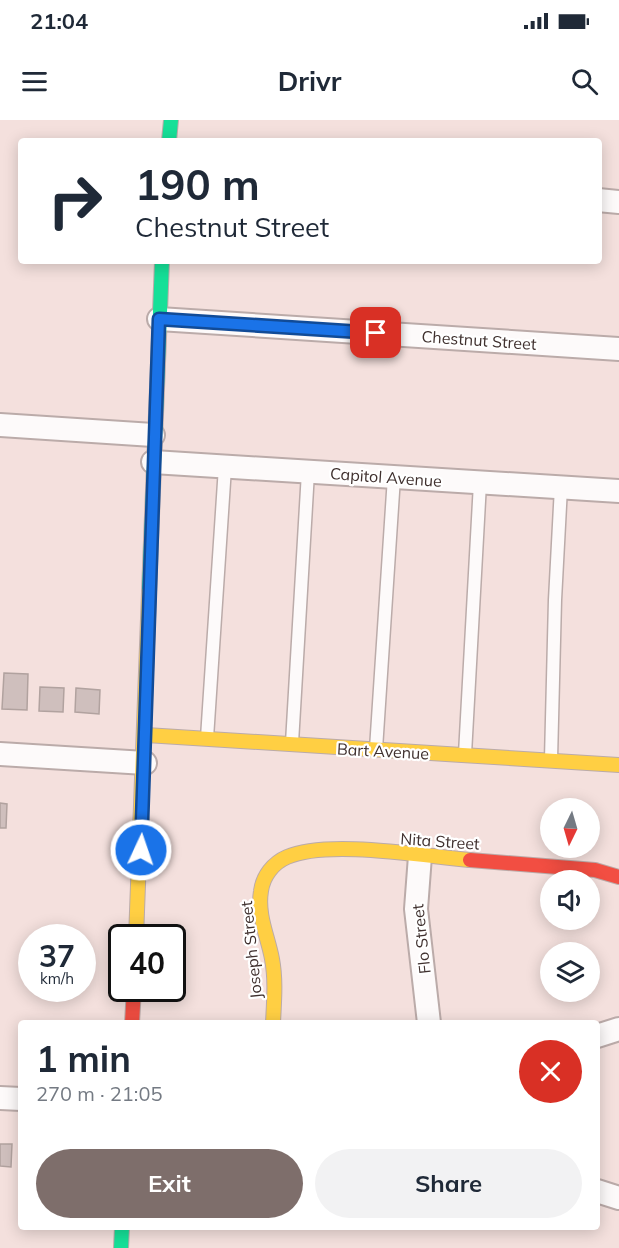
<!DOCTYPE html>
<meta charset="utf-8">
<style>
:root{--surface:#fff;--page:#f2f2f3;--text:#1f2937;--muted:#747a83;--accent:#7e6e6b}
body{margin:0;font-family:Mulish,sans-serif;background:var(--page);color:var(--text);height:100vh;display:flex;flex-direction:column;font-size:22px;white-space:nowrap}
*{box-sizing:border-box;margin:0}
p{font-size:20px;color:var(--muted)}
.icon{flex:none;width:33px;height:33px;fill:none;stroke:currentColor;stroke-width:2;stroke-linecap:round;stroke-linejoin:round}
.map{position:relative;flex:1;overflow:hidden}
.side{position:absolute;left:18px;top:900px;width:582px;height:210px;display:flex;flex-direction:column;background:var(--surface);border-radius:6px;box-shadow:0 3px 15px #0003}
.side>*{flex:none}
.top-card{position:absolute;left:18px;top:18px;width:584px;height:126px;border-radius:6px;box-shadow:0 3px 15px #0003;background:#fff;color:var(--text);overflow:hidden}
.needle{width:39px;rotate:185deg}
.tools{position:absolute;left:540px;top:678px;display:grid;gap:12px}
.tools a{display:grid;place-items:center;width:60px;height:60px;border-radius:50%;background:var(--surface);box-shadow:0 3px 15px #0003;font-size:30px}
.speed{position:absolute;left:18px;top:804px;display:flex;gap:12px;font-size:30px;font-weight:700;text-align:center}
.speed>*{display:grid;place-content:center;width:78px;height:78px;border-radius:50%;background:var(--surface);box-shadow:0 3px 15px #0003;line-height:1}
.speed small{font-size:15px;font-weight:400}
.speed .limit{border:3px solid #111;border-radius:9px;background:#fff;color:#111}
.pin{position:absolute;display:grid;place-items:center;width:51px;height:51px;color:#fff;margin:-26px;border-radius:12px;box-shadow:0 3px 9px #0006}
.me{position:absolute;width:66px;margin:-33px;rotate:3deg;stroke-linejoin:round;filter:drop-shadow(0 0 4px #0008)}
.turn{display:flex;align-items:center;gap:21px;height:126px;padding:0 18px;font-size:27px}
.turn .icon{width:78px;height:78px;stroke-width:2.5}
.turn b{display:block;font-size:42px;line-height:51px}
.round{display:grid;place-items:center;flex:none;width:63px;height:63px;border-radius:32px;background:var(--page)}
.summary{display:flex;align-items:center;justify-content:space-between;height:102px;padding:0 18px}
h1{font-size:36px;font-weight:700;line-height:45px}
.cta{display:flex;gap:12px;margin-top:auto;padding:12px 18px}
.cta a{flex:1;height:69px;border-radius:36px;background:var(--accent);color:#fff;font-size:24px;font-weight:700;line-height:69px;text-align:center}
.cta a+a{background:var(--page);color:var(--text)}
.status{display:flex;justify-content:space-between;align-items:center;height:42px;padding:0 30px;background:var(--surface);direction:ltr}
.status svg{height:16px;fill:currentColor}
header{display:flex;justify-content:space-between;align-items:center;height:78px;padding:0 18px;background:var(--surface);font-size:27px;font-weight:700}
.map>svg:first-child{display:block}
.building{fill:#cfbfbd;stroke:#b1a29f;stroke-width:1.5}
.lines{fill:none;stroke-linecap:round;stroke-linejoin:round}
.lane-casing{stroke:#bbaba9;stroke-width:15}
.street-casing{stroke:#bbaba9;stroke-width:26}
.fast-casing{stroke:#bbaba9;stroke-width:16}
.slow-casing{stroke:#bbaba9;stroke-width:16}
.jam-casing{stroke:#bbaba9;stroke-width:16}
.lane{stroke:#fdfafa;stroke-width:12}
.street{stroke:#fdfafa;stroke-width:22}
.fast{stroke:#16e098;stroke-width:14}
.slow{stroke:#ffcf43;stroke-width:14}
.jam{stroke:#f24e42;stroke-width:14}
.route-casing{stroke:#114b97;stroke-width:15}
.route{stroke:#1a73e8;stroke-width:10}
.labels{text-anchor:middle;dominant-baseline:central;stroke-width:4.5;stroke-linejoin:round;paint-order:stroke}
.street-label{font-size:16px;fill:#3f302e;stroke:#fff}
</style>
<div class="status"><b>21:04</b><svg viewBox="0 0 49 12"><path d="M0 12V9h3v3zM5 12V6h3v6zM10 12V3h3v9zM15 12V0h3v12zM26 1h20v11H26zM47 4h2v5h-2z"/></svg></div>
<header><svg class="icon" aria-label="menu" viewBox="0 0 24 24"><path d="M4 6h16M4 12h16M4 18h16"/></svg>Drivr<svg class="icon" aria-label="search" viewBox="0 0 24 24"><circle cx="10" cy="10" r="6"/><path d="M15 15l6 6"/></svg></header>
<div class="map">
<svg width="619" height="1128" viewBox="0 0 619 1128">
<rect width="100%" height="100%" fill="#f4e0dd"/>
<g class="building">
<polygon points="4,553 28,554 27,590 2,589"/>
<polygon points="40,567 64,568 63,592 39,591"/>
<polygon points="76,568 100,570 99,594 75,592"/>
<polygon points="0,683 7,684 6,708 0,708"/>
<polygon points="0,1024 12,1024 11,1047 0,1046"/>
</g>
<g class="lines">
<g class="lane-casing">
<g id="lane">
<polyline points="207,618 225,347"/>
<polyline points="292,623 308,352"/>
<polyline points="376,629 394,357"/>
<polyline points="465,634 480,363"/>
<polyline points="551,639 555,480 561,367"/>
</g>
</g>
<g class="street-casing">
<g id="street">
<polyline points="598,80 619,82"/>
<polyline points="159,199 619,229"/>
<polyline points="0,305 153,315"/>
<polyline points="153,342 619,371"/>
<polyline points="0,634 145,643"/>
<polyline points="420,736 416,789 429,903"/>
<polyline points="597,916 619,909"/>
<polyline points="0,978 21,979"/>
<polyline points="597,1071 619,1078"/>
</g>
</g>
<g class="fast-casing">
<g id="fast">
<polyline points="169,21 171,0"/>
<polyline points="149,472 162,141"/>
<polyline points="121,1128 122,1107"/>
</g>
</g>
<g class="slow-casing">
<g id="slow">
<polyline points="146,615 619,645"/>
<polyline points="136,818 149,472"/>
<path d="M 273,903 C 274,882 276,860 272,839 C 268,817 257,795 261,771 C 263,756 273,743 287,737 C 327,719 424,736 470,740"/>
</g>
</g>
<g class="jam-casing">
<g id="jam">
<polyline points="470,740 595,750 619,757"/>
<polyline points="132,903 134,868"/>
</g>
</g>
<use href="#lane" class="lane"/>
<use href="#street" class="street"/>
<use href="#fast" class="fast"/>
<use href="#slow" class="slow"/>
<use href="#jam" class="jam"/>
</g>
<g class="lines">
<g class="route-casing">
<polyline id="route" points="141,730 159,199 376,213"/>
</g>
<use href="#route" class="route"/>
</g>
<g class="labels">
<g class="street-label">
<text transform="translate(479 220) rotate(4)">Chestnut Street</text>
<text transform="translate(386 357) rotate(4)">Capitol Avenue</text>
<text transform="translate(383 631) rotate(3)">Bart Avenue</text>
<text transform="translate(440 721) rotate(4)">Nita Street</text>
<text transform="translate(421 819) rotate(-96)">Flo Street</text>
<text transform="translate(251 830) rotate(-96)">Joseph Street</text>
</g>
</g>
</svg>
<div class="tools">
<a><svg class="needle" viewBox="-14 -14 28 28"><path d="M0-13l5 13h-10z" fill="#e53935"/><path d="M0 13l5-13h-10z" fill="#747a83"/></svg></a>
<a><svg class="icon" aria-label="sound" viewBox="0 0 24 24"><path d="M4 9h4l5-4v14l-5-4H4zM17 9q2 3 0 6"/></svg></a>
<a><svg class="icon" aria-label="layers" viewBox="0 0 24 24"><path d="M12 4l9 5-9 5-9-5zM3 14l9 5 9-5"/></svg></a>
</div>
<div class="speed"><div>37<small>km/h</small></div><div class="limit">40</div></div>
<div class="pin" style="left:376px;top:213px;background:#d93025"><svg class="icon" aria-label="arrive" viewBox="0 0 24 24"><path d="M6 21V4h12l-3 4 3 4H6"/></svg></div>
<svg class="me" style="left:141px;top:730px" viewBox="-20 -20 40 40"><circle r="17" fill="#1a73e8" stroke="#fff" stroke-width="3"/><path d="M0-11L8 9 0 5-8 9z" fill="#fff"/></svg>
<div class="top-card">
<div class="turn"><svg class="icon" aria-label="right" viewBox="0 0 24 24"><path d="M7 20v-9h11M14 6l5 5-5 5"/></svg><div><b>190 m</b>Chestnut Street</div></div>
</div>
<section class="side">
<div class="summary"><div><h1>1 min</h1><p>270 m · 21:05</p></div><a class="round" style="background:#d93025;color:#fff"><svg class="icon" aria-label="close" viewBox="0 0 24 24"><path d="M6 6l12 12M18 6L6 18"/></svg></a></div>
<div class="cta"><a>Exit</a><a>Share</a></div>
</section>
</div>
